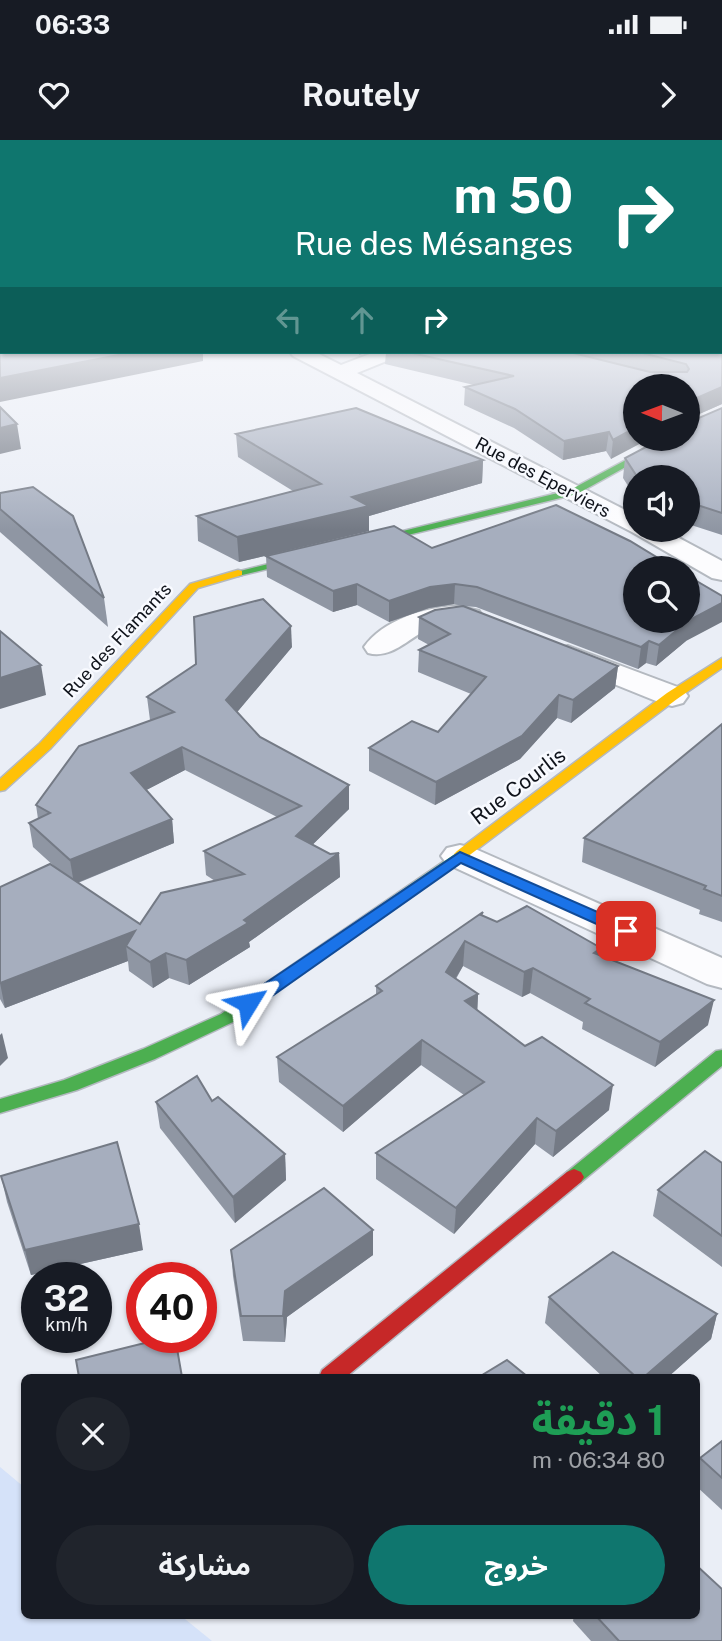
<!DOCTYPE html>
<html lang="ar">
<meta charset="utf-8">
<style>
:root{--surface:#171b24;--page:#20242c;--text:#f1f3f6;--muted:#9ea1a6;--accent:#0f766e}
body{margin:0;font-family:"Public Sans","Noto Sans Arabic",sans-serif;background:var(--page);color:var(--text);direction:rtl;height:100vh;display:flex;flex-direction:column;font-size:26px;white-space:nowrap}
*{box-sizing:border-box;margin:0}
p{font-size:23px;color:var(--muted)}
.icon{flex:none;width:38px;height:38px;fill:none;stroke:currentColor;stroke-width:2;stroke-linecap:round;stroke-linejoin:round}
.map{position:relative;flex:1;overflow:hidden;direction:ltr}
.sheet{position:absolute;left:21px;top:1234px;width:679px;height:245px;display:flex;flex-direction:column;background:var(--surface);border-radius:10px;box-shadow:0 2px 5px #0004;direction:rtl}
.sheet>*{flex:none}
.guide{position:absolute;left:0px;top:0px;width:723px;height:214px;box-shadow:0 2px 5px #0004;direction:rtl;background:#0f766e;color:#fff;overflow:hidden}
.needle{width:46px;rotate:271deg}
.tools{position:absolute;left:623px;top:234px;display:grid;gap:14px}
.tools a{display:grid;place-items:center;width:77px;height:77px;border-radius:50%;background:var(--surface);box-shadow:0 2px 5px #0004;font-size:35px}
.speed{position:absolute;left:21px;top:1122px;display:flex;gap:14px;font-size:35px;font-weight:700;text-align:center}
.speed>*{display:grid;place-content:center;width:91px;height:91px;border-radius:50%;background:var(--surface);box-shadow:0 2px 5px #0004;line-height:1}
.speed small{font-size:18px;font-weight:400}
.speed .limit{border:10px solid #d22;background:#fff;color:#111}
.pin{position:absolute;display:grid;place-items:center;width:60px;height:60px;color:#fff;margin:-30px;border-radius:14px;box-shadow:0 4px 10px #0006}
.me{position:absolute;width:77px;margin:-38px;rotate:55deg;stroke-linejoin:round;filter:drop-shadow(0 0 5px #0008)}
.turn{display:flex;align-items:center;gap:24px;height:147px;padding:0 35px;font-size:32px}
.turn .icon{width:91px;height:91px;stroke-width:2.5}
.turn b{display:block;font-size:49px;line-height:60px}
.lanes{display:flex;align-items:center;height:66px;padding:0 35px;background:#0003;justify-content:center;gap:35px;direction:ltr}
.lanes .off{opacity:.35}
.round{display:grid;place-items:center;flex:none;width:74px;height:74px;border-radius:37px;background:var(--page)}
.overview{display:flex;align-items:center;justify-content:space-between;height:119px;padding:0 35px}
h1{font-size:42px;font-weight:700;line-height:52px;color:#1e9e55}
.primary-button{display:flex;gap:14px;margin-top:auto;padding:14px 35px}
.primary-button a{flex:1;height:80px;border-radius:42px;background:var(--accent);color:#fff;font-size:28px;font-weight:700;line-height:80px;text-align:center}
.primary-button a+a{background:var(--page);color:var(--text)}
.status{display:flex;justify-content:space-between;align-items:center;height:49px;padding:0 35px;background:var(--surface);direction:ltr}
.status svg{height:19px;fill:currentColor}
header{display:flex;justify-content:space-between;align-items:center;height:91px;padding:0 35px;background:var(--surface);font-size:32px;font-weight:700}
.map>svg:first-child{display:block}
.green{fill:#d5e2f9}
.lines{fill:none;stroke-linecap:round;stroke-linejoin:round}
.street-casing{stroke:#b4b9c0;stroke-width:4}
.fast-casing{stroke:#b4b9c0;stroke-width:3}
.slow-casing{stroke:#b4b9c0;stroke-width:3}
.jam-casing{stroke:#b4b9c0;stroke-width:3}
.street{fill:#fcfcfe;fill-rule:evenodd}
.fast{fill:#4caf50;fill-rule:evenodd}
.slow{fill:#ffc107;fill-rule:evenodd}
.jam{fill:#c62828;fill-rule:evenodd}
.wall{fill:#8f96a3;fill-rule:evenodd}
.shaded-wall{fill:#747a85}
.building{fill:#a6aebe;stroke:#747a85;stroke-width:2}
.route{fill:#1a73e8;stroke:#114b97;stroke-width:2}
.labels{text-anchor:middle;dominant-baseline:central;stroke-width:5;stroke-linejoin:round;paint-order:stroke}
.far-street-label{font-size:18px;fill:#0f131b;stroke:#f8faff}
.street-label{font-size:21px;fill:#0f131b;stroke:#f8faff}
</style>
<div class="status"><b>06:33</b><svg viewBox="0 0 49 12"><path d="M0 12V9h3v3zM5 12V6h3v6zM10 12V3h3v9zM15 12V0h3v12zM26 1h20v11H26zM47 4h2v5h-2z"/></svg></div>
<header><svg class="icon" aria-label="forward" viewBox="0 0 24 24"><path d="M9 5l7 7-7 7"/></svg>Routely<svg class="icon" aria-label="heart" viewBox="0 0 24 24"><path d="M12 20l-8-8c-3-5 5-10 8-4 3-6 11-1 8 4z"/></svg></header>
<div class="map">
<svg width="722" height="1501" viewBox="0 0 722 1501">
<rect width="100%" height="100%" fill="#eaeef6"/>
<polygon class="green" points="0,1327 24,1347 24,1475 180,1475 212,1501 0,1501"/>
<g class="lines">
<g class="street-casing">
<g id="street">
<polygon points="290,212 315,212 341,225 375,212 402,212 399,216 357,233 635,375 635,390 664,390 722,421 722,440 712,438 632,392 293,216"/>
<path d="M 457,466 L 479,471 L 483,477 L 479,483 C 464,487 449,482 434,487 C 411,494 394,520 368,513 L 364,507 C 383,480 425,467 457,466 Z"/>
<polygon points="568,506 683,549 688,556 683,563 672,566 661,563 557,521 553,515 557,509"/>
<polygon points="460,705 473,708 722,818 722,848 707,844 447,724 441,716 447,708"/>
</g>
</g>
<g class="fast-casing">
<g id="fast">
<polygon points="665,299 676,299 577,354 238,436 232,433 570,350"/>
<polygon points="462,709 470,714 467,717 233,882 155,919 77,950 0,973 0,959 64,940 143,909 221,874"/>
<polygon points="722,910 722,926 581,1042 574,1045 567,1042 564,1037 567,1032 716,911"/>
</g>
</g>
<g class="slow-casing">
<g id="slow">
<polygon points="238,430 242,431 242,435 198,448 50,609 5,650 0,651 0,639 40,603 190,444"/>
<polygon points="722,518 722,528 677,559 467,717 457,717 454,714 457,711 667,553"/>
</g>
</g>
<g class="jam-casing">
<polygon id="jam" points="574,1029 581,1032 584,1037 581,1042 346,1237 319,1237 322,1230 567,1032"/>
</g>
<use href="#street" class="street"/>
<use href="#fast" class="fast"/>
<use href="#slow" class="slow"/>
<use href="#jam" class="jam"/>
</g>
<g class="wall">
<polygon points="386,212 721,212 722,264 688,279 692,281 722,268 722,395 688,384 688,338 635,338 635,357 623,338 625,318 688,299 688,247 611,319 606,311 563,320 514,288 464,265 465,247 474,245 385,224"/>
<polygon points="236,294 483,320 482,343 369,376 369,391 239,422 198,401 197,376 293,351 238,317"/>
<polygon points="0,353 104,458 108,487 0,392"/>
<polygon points="432,408 686,501 656,526 646,523 638,529 476,467 463,466 618,526 615,548 571,583 557,578 520,619 435,665 369,631 369,608 438,592 471,554 418,532 419,510 429,505 418,499 419,477 462,466 454,464 429,468 389,482 357,465 333,472 267,437 266,416"/>
<path d="M 292,507 L 237,572 L 260,597 L 349,669 L 312,705 L 330,714 L 339,713 L 340,737 L 249,802 L 250,807 L 189,845 L 169,838 L 153,848 L 129,831 L 128,821 L 5,868 L 0,859 L 0,747 L 55,727 L 33,707 L 29,683 L 38,679 L 36,665 L 151,580 L 150,580 L 147,557 ZM 185,630 L 277,677 L 204,711 L 206,735 L 215,741 L 140,784 L 78,743 L 174,703 L 172,679 L 146,650 Z"/>
<polygon points="722,584 722,782 699,774 700,770 582,722 584,698"/>
<polygon points="482,776 497,782 601,808 600,816 708,885 655,927 582,889 583,882 530,853 522,857 463,826 456,839 478,854 477,870 609,970 553,1017 535,1004 454,1094 376,1039 376,1013 464,955 421,925 343,992 279,942 277,917 376,855 376,846"/>
<polygon points="156,962 285,1014 286,1040 235,1083 160,988"/>
<polygon points="722,1023 722,1127 653,1076 658,1050"/>
<polygon points="1,1036 143,1110 31,1135 7,1062"/>
<polygon points="231,1110 373,1115 287,1177 285,1202 243,1201 233,1136"/>
<polygon points="549,1157 717,1174 711,1199 668,1237 603,1237 545,1183"/>
<polygon points="722,1301 722,1370 696,1346 696,1332 700,1318"/>
<polygon points="574,1475 696,1475 722,1501 591,1501 573,1481"/>
</g>
<g class="shaded-wall">
<polygon points="134,212 203,212 203,221 0,262 0,238"/>
<polygon points="359,212 369,212 359,215"/>
<polygon points="722,247 722,264 688,279 690,261"/>
<polygon points="17,284 21,309 0,314 0,288"/>
<polygon points="635,288 635,299 649,299 611,319 613,300"/>
<polygon points="609,292 606,311 563,320 564,301"/>
<polygon points="483,320 482,343 369,376 369,391 239,422 237,397 352,357"/>
<polygon points="357,444 357,465 333,472 333,451"/>
<polygon points="455,444 454,464 429,468 389,482 389,461 430,447"/>
<polygon points="722,463 722,482 686,501 656,526 659,505 689,480"/>
<polygon points="291,486 292,507 228,583 226,560"/>
<polygon points="649,501 646,523 638,529 641,507"/>
<polygon points="41,525 46,555 0,569 0,538"/>
<polygon points="618,526 615,548 571,583 573,560"/>
<polygon points="559,555 557,578 520,619 435,665 436,642"/>
<polygon points="182,607 185,630 133,657 131,633"/>
<polygon points="349,645 349,669 297,720 296,696"/>
<polygon points="172,679 174,703 74,744 70,720"/>
<polygon points="339,713 340,737 249,802 250,807 189,845 186,820"/>
<polygon points="135,791 126,806 128,821 5,868 0,843"/>
<polygon points="465,801 463,826 444,857 446,832"/>
<polygon points="601,808 597,833 594,813"/>
<polygon points="166,813 169,838 153,848 150,822"/>
<polygon points="533,828 530,853 522,857 524,832"/>
<polygon points="478,854 477,880 465,861"/>
<polygon points="714,860 708,885 655,927 660,902"/>
<polygon points="2,893 8,918 0,926 0,895"/>
<polygon points="422,900 421,925 343,992 343,966"/>
<polygon points="613,945 609,970 553,1017 556,991"/>
<polygon points="537,978 535,1004 454,1094 456,1068"/>
<polygon points="285,1014 286,1040 235,1083 233,1057"/>
<polygon points="139,1084 143,1110 31,1135 25,1110"/>
<polygon points="373,1090 373,1115 287,1177 285,1202 283,1176 285,1151"/>
<polygon points="717,1174 711,1199 668,1237 644,1237"/>
</g>
<g class="building">
<polygon points="0,180 2,180 2,212 134,212 0,238"/>
<polygon points="721,180 722,180 722,247 690,261 688,279 688,247 635,247 635,288 613,300 609,292 564,301 515,269 465,247 514,236 407,212 569,212 650,232 687,232 689,229 686,224 638,212 721,212"/>
<polygon points="0,267 17,284 0,288"/>
<polygon points="356,268 483,320 352,357 369,366 237,397 197,376 321,344 236,294"/>
<polygon points="722,268 722,373 688,362 688,338 638,338 625,318 661,299 688,299 688,280 692,281"/>
<polygon points="33,347 73,376 104,458 0,369 0,353"/>
<polygon points="556,365 630,401 676,429 635,429 635,481 688,481 659,505 649,501 641,507 477,447 455,444 430,447 389,461 357,444 333,451 266,416 394,386 432,408"/>
<polygon points="688,436 722,456 722,463 688,481"/>
<polygon points="263,459 291,486 226,560 260,597 349,645 296,696 330,714 339,713 244,780 248,783 186,820 166,813 150,822 126,806 135,791 0,843 0,747 50,724 140,784 161,753 244,734 204,711 301,666 182,607 131,633 172,679 70,720 29,683 50,673 36,665 79,606 174,572 147,557 196,524 194,477"/>
<polygon points="463,466 618,526 573,560 559,555 522,596 436,642 369,608 412,581 438,592 486,537 419,510 450,494 419,477 435,470"/>
<polygon points="0,491 41,525 0,538"/>
<polygon points="722,584 722,756 704,749 706,746 584,698"/>
<polygon points="527,766 601,808 594,813 714,860 660,902 585,863 590,859 533,828 524,832 465,801 446,832 478,854 465,861 525,906 542,897 613,945 556,991 537,978 456,1068 376,1013 484,942 422,900 343,966 277,917 382,851 376,846 483,772 481,775 497,782"/>
<polygon points="197,936 212,961 218,957 285,1014 233,1057 156,962"/>
<polygon points="117,1002 139,1084 25,1110 1,1036"/>
<polygon points="705,1011 722,1023 722,1096 658,1050"/>
<polygon points="324,1048 373,1090 285,1151 283,1176 241,1176 231,1110"/>
<polygon points="613,1112 717,1174 644,1237 636,1237 549,1157"/>
<polygon points="169,1197 175,1197 182,1237 79,1237 76,1220"/>
<polygon points="507,1220 528,1237 479,1237"/>
<polygon points="722,1301 722,1338 700,1318"/>
<polygon points="696,1425 722,1449 722,1501 619,1501 595,1475 696,1475"/>
</g>
<linearGradient id="sky" x2="0" y2="1"><stop stop-color="#95c0ef"/><stop offset="0.46" stop-color="#f6f7fb"/><stop offset="1" stop-color="#f6f7fb" stop-opacity="0"/></linearGradient>
<rect width="722" height="390" fill="url(#sky)"/>
<polygon class="route" points="460,712 632,787 635,791 626,796 621,795 461,723 255,868 242,868 240,863 242,859"/>
<g class="labels">
<g class="far-street-label">
<text transform="translate(543 337) rotate(28)">Rue des Eperviers</text>
<text transform="translate(117 500) rotate(-47)">Rue des Flamants</text>
</g>
<g class="street-label">
<text transform="translate(518 646) rotate(-37)">Rue Courlis</text>
</g>
</g>
</svg>
<div class="tools">
<a><svg class="needle" viewBox="-14 -14 28 28"><path d="M0-13l5 13h-10z" fill="#e53935"/><path d="M0 13l5-13h-10z" fill="#9ea1a6"/></svg></a>
<a><svg class="icon" aria-label="sound" viewBox="0 0 24 24"><path d="M4 9h4l5-4v14l-5-4H4zM17 9q2 3 0 6"/></svg></a>
<a><svg class="icon" aria-label="search" viewBox="0 0 24 24"><circle cx="10" cy="10" r="6"/><path d="M15 15l6 6"/></svg></a>
</div>
<div class="speed"><div>32<small>km/h</small></div><div class="limit">40</div></div>
<div class="pin" style="left:626px;top:791px;background:#d93025"><svg class="icon" aria-label="arrive" viewBox="0 0 24 24"><path d="M6 21V4h12l-3 4 3 4H6"/></svg></div>
<svg class="me" style="left:248px;top:863px" viewBox="-20 -20 40 40"><path d="M0-17L14 15 0 8-14 15z" fill="#1a73e8" stroke="#fff" stroke-width="4"/></svg>
<div class="guide">
<div class="turn"><svg class="icon" aria-label="right" viewBox="0 0 24 24"><path d="M7 20v-9h11M14 6l5 5-5 5"/></svg><div><b>50 m</b>Rue des Mésanges</div></div>
<div class="lanes"><svg class="icon off" aria-label="left" viewBox="0 0 24 24"><path d="M17 20v-9H6M10 6l-5 5 5 5"/></svg><svg class="icon off" aria-label="ahead" viewBox="0 0 24 24"><path d="M12 20V5M6 11l6-6 6 6"/></svg><svg class="icon" aria-label="right" viewBox="0 0 24 24"><path d="M7 20v-9h11M14 6l5 5-5 5"/></svg></div>
</div>
<section class="sheet">
<div class="overview"><div><h1>1 دقيقة</h1><p>80 m · 06:34</p></div><a class="round"><svg class="icon" aria-label="close" viewBox="0 0 24 24"><path d="M6 6l12 12M18 6L6 18"/></svg></a></div>
<div class="primary-button"><a>خروج</a><a>مشاركة</a></div>
</section>
</div>
